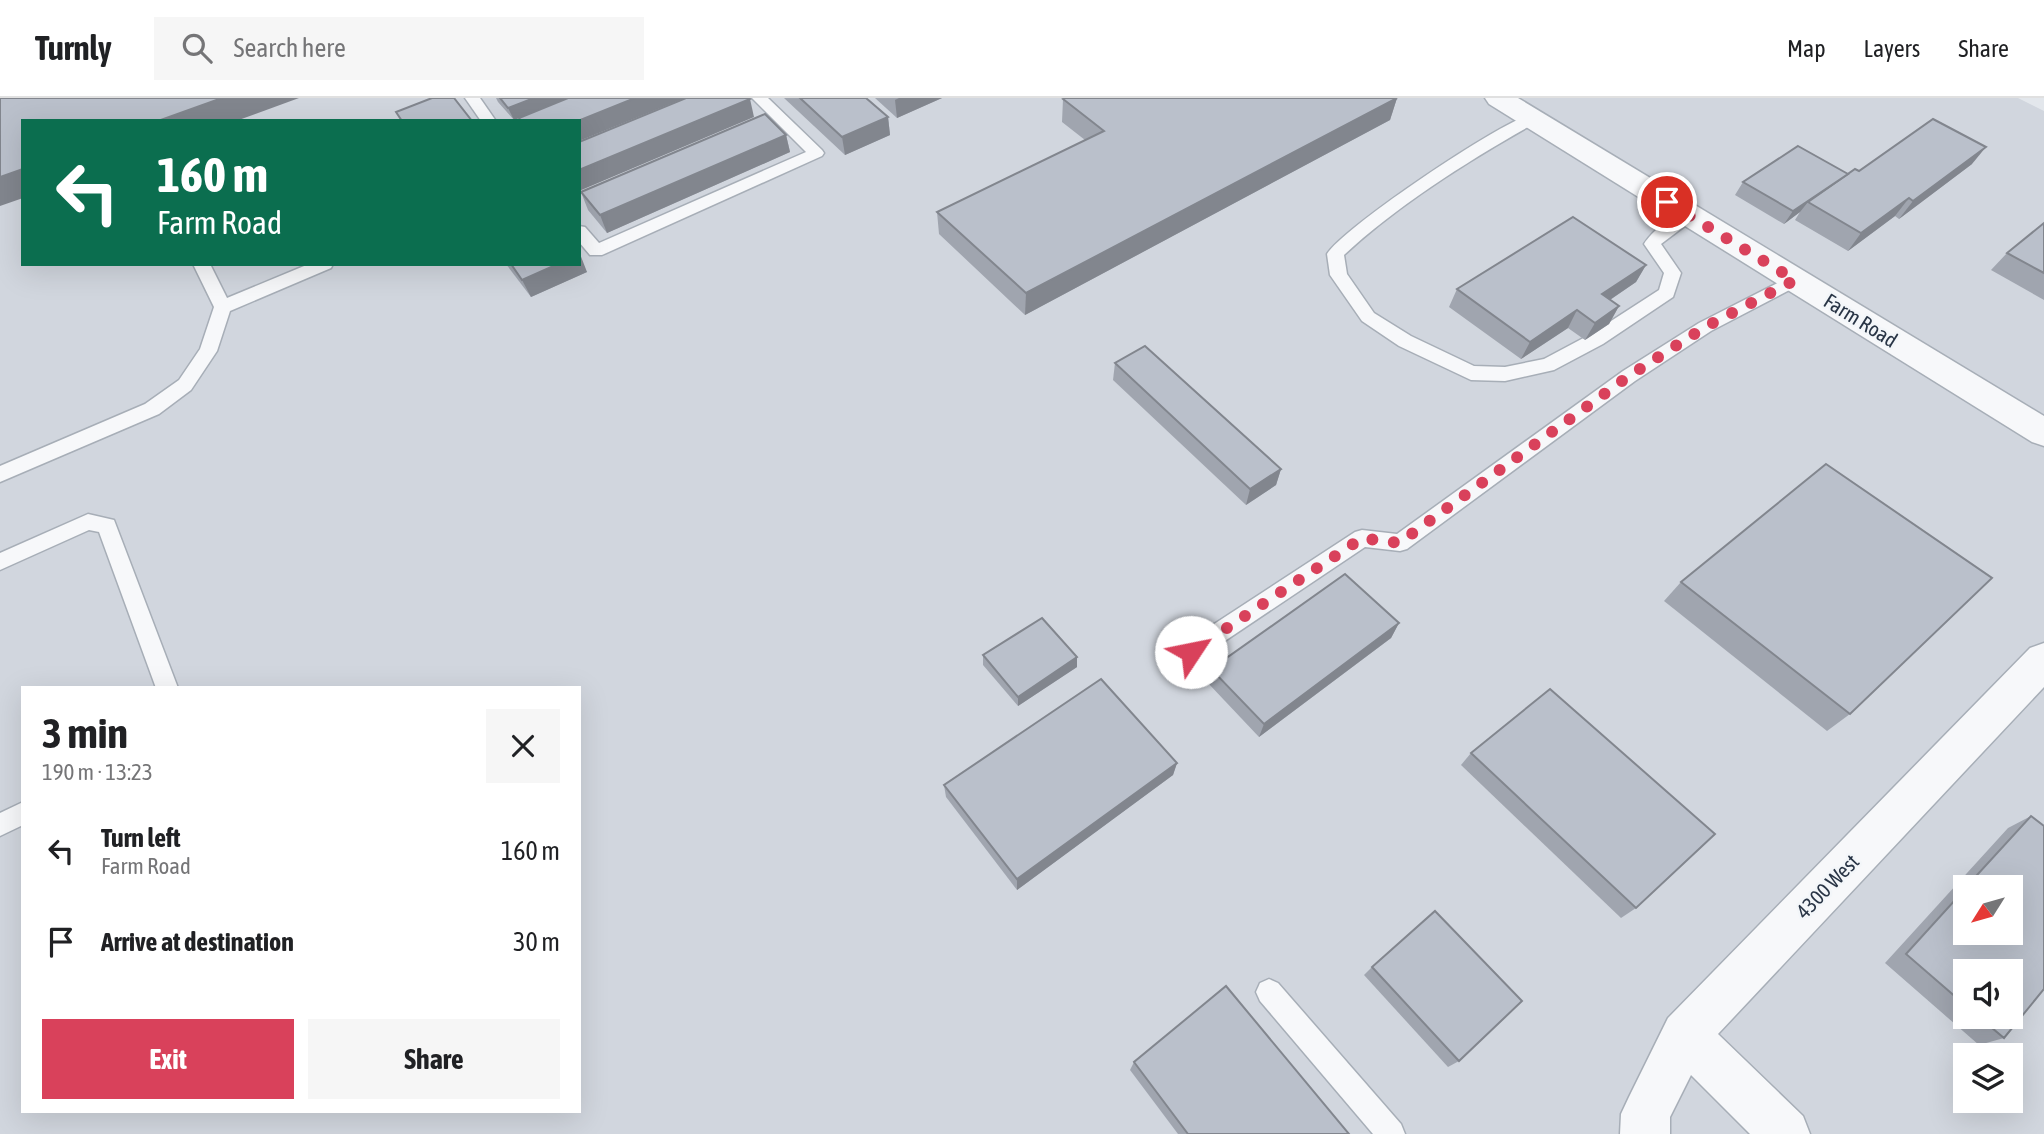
<!DOCTYPE html>
<meta charset="utf-8">
<style>
:root{--surface:#fff;--page:#f6f6f6;--text:#202124;--muted:#757577;--line:#e0e0e0;--accent:#d9415b}
body{margin:0;font-family:"Asap Condensed",sans-serif;background:var(--page);color:var(--text);height:100vh;display:flex;flex-direction:column;font-size:26px;white-space:nowrap}
*{box-sizing:border-box;margin:0}
p{font-size:23px;color:var(--muted)}
.icon{flex:none;width:38px;height:38px;fill:none;stroke:currentColor;stroke-width:2;stroke-linecap:round;stroke-linejoin:round}
.map{position:relative;flex:1;overflow:hidden}
.details{position:absolute;left:21px;top:588px;width:560px;height:427px;display:flex;flex-direction:column;background:var(--surface);border-radius:0px;box-shadow:0 7px 28px #0002}
.details>*{flex:none}
.banner{position:absolute;left:21px;top:21px;width:560px;height:147px;border-radius:0px;box-shadow:0 7px 28px #0002;background:#0b6e4f;color:#fff;overflow:hidden}
.needle{width:46px;rotate:233deg}
.buttons{position:absolute;left:1953px;top:777px;display:grid;gap:14px}
.buttons a{display:grid;place-items:center;width:70px;height:70px;border-radius:0px;background:var(--surface);box-shadow:0 7px 28px #0002;font-size:35px}
.pin{position:absolute;display:grid;place-items:center;width:60px;height:60px;color:#fff;margin:-30px;border:4px solid #fff;border-radius:50%;box-shadow:0 2px 7px #0007}
.me{position:absolute;width:77px;margin:-38px;rotate:56deg;stroke-linejoin:round;filter:drop-shadow(0 0 5px #0008)}
.turn{display:flex;align-items:center;gap:24px;height:147px;padding:0 21px;font-size:32px}
.turn .icon{width:91px;height:91px;stroke-width:2.5}
.turn b{display:block;font-size:49px;line-height:60px}
.round{display:grid;place-items:center;flex:none;width:74px;height:74px;border-radius:0px;background:var(--page)}
.overview{display:flex;align-items:center;justify-content:space-between;height:119px;padding:0 21px}
h1{font-size:42px;font-weight:700;line-height:52px}
.button{display:flex;gap:14px;margin-top:auto;padding:14px 21px}
.button a{flex:1;height:80px;border-radius:0px;background:var(--accent);color:#fff;font-size:28px;font-weight:700;line-height:80px;text-align:center}
.button a+a{background:var(--page);color:var(--text)}
ul{padding:0;list-style:none}
li{display:flex;align-items:center;gap:21px;height:91px;padding:0 21px}
li div{flex:1}
li b{display:block;font-size:26px}
li em{font-style:normal}
header{display:flex;align-items:center;gap:42px;box-sizing:border-box;height:98px;padding:0 35px;background:var(--surface);border-bottom:2px solid var(--line)}
header strong{font-size:33px}
nav{display:flex;gap:38px;margin-inline-start:auto;font-size:24px}
.search{width:490px;height:63px;background:var(--page);display:flex;align-items:center;gap:18px;box-sizing:border-box;padding:0 24px;border-radius:0px;color:var(--muted);font-size:26px}
.map>svg:first-child{display:block}
.built{fill:#d1d6de;fill-rule:evenodd}
.lines{fill:none;stroke-linecap:round;stroke-linejoin:round}
.service-casing{stroke:#a7aeb7;stroke-width:3}
.minor-casing{stroke:#a7aeb7;stroke-width:3}
.service{fill:#f7f8fa;fill-rule:evenodd}
.minor{fill:#f7f8fa;fill-rule:evenodd}
.wall{fill:#a0a5af;fill-rule:evenodd}
.shaded-wall{fill:#82868e}
.building{fill:#bac0cb;stroke:#82868e;stroke-width:2}
.route{stroke:#d9415b;stroke-width:12;stroke-dasharray:0 21.6}
.labels{text-anchor:middle;dominant-baseline:central;stroke-width:5;stroke-linejoin:round;paint-order:stroke}
.street-label{font-size:21px;fill:#293546;stroke:#f3f6f9}
</style>
<header>
<strong>Turnly</strong>
<div class="search"><svg class="icon" aria-label="search" viewBox="0 0 24 24"><circle cx="10" cy="10" r="6"/><path d="M15 15l6 6"/></svg>Search here</div>
<nav><a>Map</a><a>Layers</a><a>Share</a></nav>
</header>
<div class="map">
<svg width="2044" height="1036" viewBox="0 0 2044 1036">
<rect width="100%" height="100%" fill="#e3e7ec"/>
<path class="built" d="M 0,0 L 2018,0 L 2044,13 L 2044,1036 L 0,1036 ZM 23,23 L 579,23 L 579,166 L 23,166 ZM 23,590 L 579,590 L 579,1013 L 23,1013 ZM 1965,789 L 2011,789 L 2011,835 L 1965,835 ZM 1965,873 L 2011,873 L 2011,919 L 1965,919 ZM 1965,957 L 2011,957 L 2011,1003 L 1965,1003 Z"/>
<g class="lines">
<g class="service-casing">
<g id="service">
<polygon points="465,0 480,0 496,23 481,23"/>
<polygon points="752,0 768,0 822,52 824,55 822,58 602,157 590,157 579,144 579,128 585,129 599,145 806,54"/>
<path d="M 1532,16 L 1540,21 L 1537,24 C 1474,59 1396,108 1344,157 L 1347,176 L 1374,215 L 1411,238 L 1474,268 L 1505,269 L 1544,261 L 1591,236 L 1659,192 L 1664,175 L 1644,146 C 1652,133 1679,110 1696,114 L 1698,118 L 1661,146 L 1681,175 L 1673,199 L 1603,246 L 1554,272 L 1505,283 L 1471,282 L 1399,248 L 1362,223 L 1330,177 L 1327,156 C 1344,129 1500,24 1532,16 Z"/>
<polygon points="193,166 210,166 227,200 309,166 333,166 331,170 230,213 217,253 191,292 159,316 0,384 0,368 145,306 179,282 200,251 214,209"/>
<polygon points="1795,176 1804,182 1801,186 1711,233 1635,283 1407,451 1400,453 1365,449 1198,561 1190,563 1182,561 1179,554 1182,547 1355,434 1362,432 1397,436 1623,273 1699,225"/>
<polygon points="88,416 114,422 178,590 156,590 99,434 89,432 0,472 0,455"/>
<polygon points="23,704 23,727 0,738 0,715"/>
<polygon points="1269,881 1278,885 1401,1026 1405,1036 1373,1036 1260,903 1256,894 1260,885"/>
</g>
</g>
<g class="minor-casing">
<g id="minor">
<polygon points="1485,0 1518,0 2044,318 2044,348 2032,344 1489,6"/>
<polygon points="2044,545 2044,589 1718,936 1803,1018 1810,1036 1750,1036 1691,977 1670,1019 1670,1036 1620,1036 1621,1016 1629,999 1668,920 2030,550"/>
</g>
</g>
<use href="#service" class="service"/>
<use href="#minor" class="minor"/>
</g>
<g class="wall">
<polygon points="496,0 685,0 579,23 520,23 519,20 514,22 498,4"/>
<polygon points="784,0 866,0 888,19 890,37 845,57"/>
<polygon points="875,0 942,0 897,20"/>
<polygon points="1397,0 1390,22 1025,217 939,136 937,114 1085,42 1062,24 1063,1"/>
<polygon points="786,37 790,54 607,135 588,112 581,94"/>
<polygon points="1972,66 1899,121 1895,118 1848,153 1795,122 1800,114 1784,126 1735,97 1743,84 1848,76 1859,73"/>
<polygon points="2044,125 2044,202 1991,172 2007,155"/>
<polygon points="506,166 579,166 587,174 531,199"/>
<polygon points="1646,167 1636,184 1610,202 1619,208 1609,226 1585,242 1568,230 1521,261 1449,209 1457,191"/>
<polygon points="1115,265 1281,371 1276,387 1246,407 1113,282"/>
<polygon points="1681,484 1850,616 1827,633 1664,503"/>
<polygon points="1399,525 1391,540 1259,639 1207,584 1211,571"/>
<polygon points="983,557 1077,569 1018,608 983,567"/>
<polygon points="1471,655 1636,810 1621,820 1461,667"/>
<polygon points="1177,665 1173,677 1017,792 946,699 944,687"/>
<path d="M 2031,718 L 2044,728 L 2044,891 L 2004,940 L 1979,947 L 1885,865 L 2008,730 ZM 1965,789 L 2011,789 L 2011,835 L 1965,835 ZM 1965,873 L 2011,873 L 2011,919 L 1965,919 Z"/>
<polygon points="1372,869 1459,963 1448,969 1364,877"/>
<polygon points="1134,964 1349,1036 1178,1036 1130,972"/>
</g>
<g class="shaded-wall">
<polygon points="222,0 299,0 236,23 158,23"/>
<polygon points="534,0 571,0 514,22 508,10"/>
<polygon points="635,0 685,0 579,43 579,23 578,23"/>
<polygon points="899,0 942,0 897,20 895,2"/>
<polygon points="1397,0 1390,22 1025,217 1026,195"/>
<polygon points="750,1 754,19 579,93 579,72"/>
<polygon points="888,19 890,37 845,57 842,39"/>
<polygon points="786,37 790,54 607,135 600,117"/>
<polygon points="1986,49 1972,66 1899,121 1913,103"/>
<polygon points="23,71 23,100 0,108 0,79"/>
<polygon points="1848,76 1808,104 1800,114 1784,126 1793,113"/>
<polygon points="1909,100 1895,118 1848,153 1861,135"/>
<polygon points="580,156 587,174 531,199 522,182 558,166 579,166"/>
<polygon points="1646,167 1636,184 1592,214 1602,196"/>
<polygon points="1619,208 1609,226 1585,242 1595,225"/>
<polygon points="1577,212 1568,230 1521,261 1530,244"/>
<polygon points="1281,371 1276,387 1246,407 1250,391"/>
<polygon points="1399,525 1391,540 1259,639 1264,626"/>
<polygon points="1077,559 1077,569 1018,608 1018,599"/>
<polygon points="1177,665 1173,677 1017,792 1017,781"/>
</g>
<g class="building">
<polygon points="0,0 222,0 158,23 23,23 23,71 0,79"/>
<polygon points="432,0 454,0 472,23 402,23 396,14"/>
<polygon points="500,0 534,0 508,10"/>
<polygon points="568,0 635,0 578,23 521,23 519,20"/>
<polygon points="686,0 749,0 750,1 579,72 579,44"/>
<polygon points="800,0 866,0 888,19 842,39"/>
<polygon points="1065,0 1397,0 1026,195 937,114 1104,33 1063,1"/>
<polygon points="765,16 786,37 600,117 581,94"/>
<polygon points="1933,21 1986,49 1913,103 1909,100 1861,135 1808,104 1855,71 1859,73"/>
<polygon points="1798,48 1848,76 1793,113 1743,84"/>
<polygon points="1573,119 1646,167 1602,196 1619,208 1595,225 1577,212 1530,244 1457,191"/>
<polygon points="2044,125 2044,175 2007,155"/>
<polygon points="511,166 558,166 522,182"/>
<polygon points="1145,248 1281,371 1250,391 1115,265"/>
<polygon points="1826,366 1992,480 1850,616 1681,484"/>
<polygon points="1345,476 1399,525 1264,626 1211,571"/>
<polygon points="1042,520 1077,559 1018,599 983,557"/>
<polygon points="1101,581 1177,665 1017,781 944,687"/>
<polygon points="1550,591 1715,736 1636,810 1471,655"/>
<polygon points="2031,718 2044,728 2044,891 2004,940 1979,919 2011,919 2011,873 1965,873 1965,907 1906,856 1965,791 1965,835 2011,835 2011,789 1966,789"/>
<polygon points="1435,813 1522,903 1459,963 1372,869"/>
<polygon points="1226,888 1349,1036 1188,1036 1134,964"/>
</g>
<g class="lines">
<polyline class="route" points="1191,554 1362,440 1399,445 1629,278 1705,229 1795,182 1667,104"/>
</g>
<g class="labels">
<g class="street-label">
<text transform="translate(1861 222) rotate(32)">Farm Road</text>
<text transform="translate(1827 788) rotate(-46)">4300 West</text>
</g>
</g>
</svg>
<div class="buttons">
<a><svg class="needle" viewBox="-14 -14 28 28"><path d="M0-13l5 13h-10z" fill="#e53935"/><path d="M0 13l5-13h-10z" fill="#757577"/></svg></a>
<a><svg class="icon" aria-label="sound" viewBox="0 0 24 24"><path d="M4 9h4l5-4v14l-5-4H4zM17 9q2 3 0 6"/></svg></a>
<a><svg class="icon" aria-label="layers" viewBox="0 0 24 24"><path d="M12 4l9 5-9 5-9-5zM3 14l9 5 9-5"/></svg></a>
</div>
<div class="pin" style="left:1667px;top:104px;background:#d93025"><svg class="icon" aria-label="arrive" viewBox="0 0 24 24"><path d="M6 21V4h12l-3 4 3 4H6"/></svg></div>
<svg class="me" style="left:1191px;top:554px" viewBox="-20 -20 40 40"><circle r="19" fill="#fff"/><path d="M0-13L10 11 0 6-10 11z" fill="#d9415b"/></svg>
<div class="banner">
<div class="turn"><svg class="icon" aria-label="left" viewBox="0 0 24 24"><path d="M17 20v-9H6M10 6l-5 5 5 5"/></svg><div><b>160 m</b>Farm Road</div></div>
</div>
<section class="details">
<div class="overview"><div><h1>3 min</h1><p>190 m · 13:23</p></div><a class="round"><svg class="icon" aria-label="close" viewBox="0 0 24 24"><path d="M6 6l12 12M18 6L6 18"/></svg></a></div>
<ul>
<li><svg class="icon" aria-label="left" viewBox="0 0 24 24"><path d="M17 20v-9H6M10 6l-5 5 5 5"/></svg><div><b>Turn left</b><p>Farm Road</p></div><em>160 m</em></li>
<li><svg class="icon" aria-label="arrive" viewBox="0 0 24 24"><path d="M6 21V4h12l-3 4 3 4H6"/></svg><div><b>Arrive at destination</b></div><em>30 m</em></li>
</ul>
<div class="button"><a>Exit</a><a>Share</a></div>
</section>
</div>
